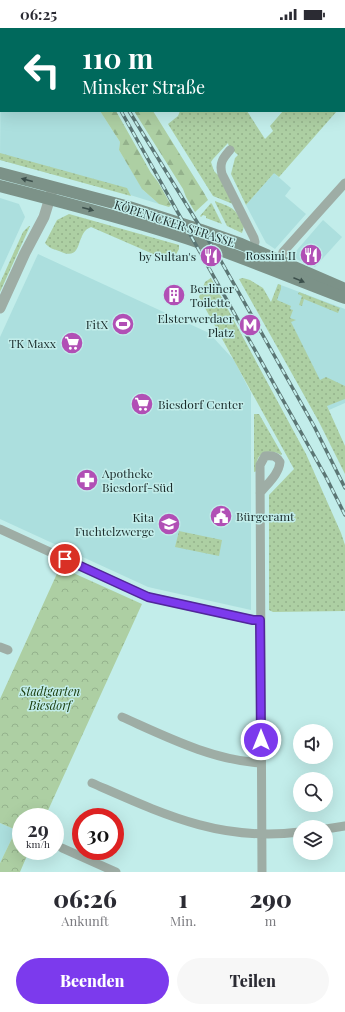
<!DOCTYPE html>
<html lang="de">
<meta charset="utf-8">
<style>
:root{--surface:#fff;--page:#f7f7f7;--text:#2b2b33;--muted:#7c7c81;--accent:#7c3aed}
body{margin:0;font-family:"Playfair Display",serif;background:var(--page);color:var(--text);height:100vh;display:flex;flex-direction:column;font-size:15px;white-space:nowrap}
*{box-sizing:border-box;margin:0}
p{font-size:13px;color:var(--muted)}
.icon{flex:none;width:22px;height:22px;fill:none;stroke:currentColor;stroke-width:2;stroke-linecap:round;stroke-linejoin:round}
.map{position:relative;height:844px;overflow:hidden}
.details{display:flex;flex-direction:column;background:var(--surface);flex:1}
.details>*{flex:none}
.guide{position:absolute;left:0px;top:0px;width:345px;height:84px;box-shadow:0 4px 16px #0002;background:#00695c;color:#fff;overflow:hidden}
.tools{position:absolute;left:293px;top:696px;display:grid;gap:8px}
.tools a{display:grid;place-items:center;width:40px;height:40px;border-radius:50%;background:var(--surface);box-shadow:0 4px 16px #0002;font-size:20px}
.speed{position:absolute;left:12px;top:780px;display:flex;gap:8px;font-size:20px;font-weight:700;text-align:center}
.speed>*{display:grid;place-content:center;width:52px;height:52px;border-radius:50%;background:var(--surface);box-shadow:0 4px 16px #0002;line-height:1}
.speed small{font-size:10px;font-weight:400}
.speed .limit{border:6px solid #d22;background:#fff;color:#111}
.pin{position:absolute;display:grid;place-items:center;width:34px;height:34px;color:#fff;margin:-17px;border:2px solid #fff;border-radius:50%;box-shadow:0 1px 4px #0007}
.me{position:absolute;width:44px;margin:-22px;rotate:0deg;stroke-linejoin:round;filter:drop-shadow(0 0 3px #0008)}
.turn{display:flex;align-items:center;gap:14px;height:84px;padding:0 16px;font-size:18px}
.turn .icon{width:52px;height:52px;stroke-width:2.5}
.turn b{display:block;font-size:28px;line-height:34px}
.eta{display:flex;justify-content:space-evenly;align-items:center;height:68px;text-align:center}
.eta b{font-size:24px;font-weight:800;line-height:28px}
.button{display:flex;gap:8px;margin-top:auto;padding:8px 16px}
.button a{flex:1;height:46px;border-radius:24px;background:var(--accent);color:#fff;font-size:16px;font-weight:800;line-height:46px;text-align:center}
.button a+a{background:var(--page);color:var(--text)}
.status{display:flex;justify-content:space-between;align-items:center;height:28px;padding:0 20px;background:var(--surface);direction:ltr}
.status svg{height:11px;fill:currentColor}
.map>svg:first-child{display:block}
.built{fill:#acdfde}
.grass{fill:url(#grass-dots)}
.forest{fill:url(#forest-firs)}
.park{fill:url(#park-crowns)}
.lines{fill:none;stroke-linecap:round;stroke-linejoin:round}
.minor{stroke:#9eada5;stroke-width:9}
.tertiary{stroke:#9eada5;stroke-width:11}
.secondary{stroke:#7c9288;stroke-width:12}
.primary{stroke:#637f72;stroke-width:14}
.rail-casing{stroke:#5b7674;stroke-width:3.5}
.rail{stroke:#c2edea;stroke-width:2;stroke-dasharray:6;stroke-linecap:butt}
.oneway{fill:#3c4f4b}
.route-casing{stroke:#51269a;stroke-width:10}
.route{stroke:#7c3aed;stroke-width:7}
.labels{text-anchor:middle;dominant-baseline:central;stroke-width:3;stroke-linejoin:round;paint-order:stroke}
.street-label{font-size:12px;fill:#1a2b2a;stroke:#c2edea}
.poi-label{font-size:12px;fill:#1a2b2a;stroke:#c2edea;text-anchor:end}
.park-label{font-size:12px;font-style:italic;fill:#153807;stroke:#c2edea}
</style>
<div class="status"><b>06:25</b><svg viewBox="0 0 49 12"><path d="M0 12V9h3v3zM5 12V6h3v6zM10 12V3h3v9zM15 12V0h3v12zM26 1h20v11H26zM47 4h2v5h-2z"/></svg></div>
<div class="map">
<svg width="345" height="844" viewBox="0 0 345 844">
<defs>
<pattern id="grass-dots" width="8" height="8" patternUnits="userSpaceOnUse"><rect width="8" height="8" fill="#adcfa3"/><path d="M2 2h.1M6 6h.1" fill="none" stroke="#94b28c" stroke-width="1.8" stroke-linecap="round"/></pattern>
<pattern id="forest-firs" width="22" height="20" patternUnits="userSpaceOnUse"><rect width="22" height="20" fill="#adcfa3"/><path d="M5 1l3.5 6h-7zM16 11l3.5 6h-7z" fill="#94b28c"/></pattern>
<pattern id="park-crowns" width="20" height="18" patternUnits="userSpaceOnUse"><rect width="20" height="18" fill="#adcfa3"/><path d="M2 6a3 3 0 1 1 6 0M12 15a3 3 0 1 1 6 0" fill="none" stroke="#94b28c"/></pattern>
</defs>
<rect width="100%" height="100%" fill="#c2edea"/>
<g class="built">
<polygon points="1,20 1,83 100,83 120,114 119,122 143,162 159,176 127,166 0,132"/>
<polygon points="274,145 291,160 285,168 306,186 275,221 266,215 246,177"/>
<polygon points="0,170 19,176 25,189 0,244"/>
<polygon points="323,192 342,209 315,239 291,229"/>
<polygon points="38,226 209,305 234,332 251,365 251,582 148,559 0,491 0,309"/>
<polygon points="278,256 345,281 345,375 329,382 274,267"/>
<polygon points="0,795 16,802 0,835"/>
</g>
<g class="grass">
<polygon points="180,83 247,83 265,111 273,103 270,98 283,83 337,83 279,149 274,145 246,177 231,146 235,130 238,127 229,119 228,115 213,131 211,134 214,143 219,148 233,176 213,168 168,96 178,88"/>
<polygon points="0,125 127,160 131,168 0,132"/>
<path d="M 215,173 C 235,181 234,179 244,198 L 242,205 L 227,198 L 215,174 Z"/>
<polygon points="211,175 212,176 222,196 206,190 206,188 203,187 201,189 200,188"/>
<path d="M 69,186 L 179,217 L 179,221 L 174,230 L 167,232 L 91,199 C 74,205 85,235 59,223 C 53,221 49,220 45,215 L 57,192 Z"/>
<polygon points="29,198 30,198 0,264 0,255 23,204"/>
<polygon points="211,250 306,426 341,505 345,517 345,583 273,584 269,582 269,467 294,441 199,269 205,254"/>
<polygon points="243,250 250,252 263,260 271,274 278,256 281,257 281,261 277,272 291,278 290,281 293,282 290,290 296,292 291,294 320,352 326,349 345,358 345,371 327,378 345,418 345,446 319,394 239,251"/>
<polygon points="299,264 340,280 338,285 304,271 302,278 299,277 302,268 298,266"/>
<path d="M 254,386 L 259,386 L 282,426 L 281,427 C 273,422 260,422 257,433 C 256,436 257,440 257,443 L 254,444 Z"/>
<polygon points="179,503 222,512 219,528 175,519"/>
</g>
<g class="forest">
<polygon points="100,83 116,83 151,145 158,154 171,177 169,179 159,176 142,161 119,122 120,114"/>
<polygon points="134,83 153,83 204,165 208,172 195,184 186,169 183,161"/>
</g>
<polygon class="park" points="60,539 142,576 45,789 21,789 21,823 29,823 20,844 0,844 0,835 16,802 0,795 0,671"/>
<g class="lines">
<g class="minor">
<polyline points="221,0 221,1"/>
<polyline points="245,1 246,0"/>
<path d="M 230,122 C 223,130 219,135 222,146 L 254,210 L 255,214 L 250,226"/>
<polyline points="278,237 283,224 345,155"/>
<path d="M 260,465 C 268,455 279,446 280,434 C 277,428 272,427 265,428 L 260,437 L 262,844"/>
<polyline points="0,501 148,569 253,592 260,592"/>
<polyline points="0,619 8,622"/>
<path d="M 122,689 C 167,709 212,732 261,735"/>
<path d="M 92,755 C 163,786 220,814 300,804"/>
<polyline points="326,801 345,798"/>
<polyline points="62,820 116,844"/>
</g>
<polyline class="tertiary" points="0,280 25,225 44,189 52,163"/>
<g class="secondary">
<polyline points="0,145 129,179 201,202 241,216 345,261"/>
<path d="M 0,158 C 62,174 125,190 186,210 C 240,228 292,250 345,270"/>
</g>
<polyline class="primary" points="3,1 4,0"/>
<g class="rail-casing">
<g id="rail">
<polyline points="80,0 81,1"/>
<polyline points="121,83 326,449 345,487"/>
<polyline points="129,83 221,233 314,398 345,460"/>
</g>
</g>
<use href="#rail" class="rail"/>
</g>
<defs><path id="oneway-solid" d="M-6-.8H1V-3.2L6.5 0L1 3.2V.8H-6Z"/></defs>
<g class="oneway">
<use href="#oneway-solid" transform="translate(27 152) rotate(-165)"/>
<use href="#oneway-solid" transform="translate(88 181) rotate(15)"/>
<use href="#oneway-solid" transform="translate(299 252) rotate(22)"/>
</g>
<g class="lines">
<g class="route-casing">
<polyline id="route" points="65,531 148,569 253,592 260,592 261,712"/>
</g>
<use href="#route" class="route"/>
</g>
<defs>
<g id="restaurant-disc" transform="scale(1.15)"><circle r="9.5" fill="#b14fb5" stroke="#c2edea"/><path d="M-5-6h1v4h1v-4h1v4h1v-4h1v5L-1.5 .5V6h-2V.5L-5-1ZM5-6V6H3V1.5H1.5Q1.5-4 5-6Z" fill="#fff"/></g>
<g id="building-disc" transform="scale(1.15)"><circle r="9.5" fill="#b14fb5" stroke="#c2edea"/><path d="M-4-6H4V6H1V3H-1V6H-4ZM-2.5-4.3h1.7v1.8h-1.7ZM.8-4.3h1.7v1.8H.8ZM-2.5-1h1.7V.8h-1.7ZM.8-1h1.7V.8H.8Z" fill="#fff"/></g>
<g id="stadium-disc" transform="scale(1.15)"><circle r="9.5" fill="#b14fb5" stroke="#c2edea"/><path d="M0-5a6.5 5 0 1 0 0 10a6.5 5 0 1 0 0-10ZM-3.5-1.8h7v3.6h-7Z" fill="#fff"/></g>
<g id="metro-disc" transform="scale(1.15)"><circle r="9.5" fill="#b14fb5" stroke="#c2edea"/><path d="M-5.5 5V-5H-3L0 0L3-5H5.5V5H3V-.5L0 4L-3-.5V5Z" fill="#fff"/></g>
<g id="supermarket-disc" transform="scale(1.15)"><circle r="9.5" fill="#b14fb5" stroke="#c2edea"/><path d="M-6-5.5h2.5l.6 2H6L4.5 2H-2.5L-4.4-4H-6ZM-1.5 3.2a1.3 1.3 0 1 0 .1 0ZM3 3.2a1.3 1.3 0 1 0 .1 0Z" fill="#fff"/></g>
<g id="pharmacy-disc" transform="scale(1.15)"><circle r="9.5" fill="#b14fb5" stroke="#c2edea"/><path d="M-2-6h4v4h4v4h-4v4h-4v-4h-4v-4h4Z" fill="#fff"/></g>
<g id="civic-disc" transform="scale(1.15)"><circle r="9.5" fill="#b14fb5" stroke="#c2edea"/><path d="M-.6-6.5H3V-4.5H.6V-3L4-1V1h2V6H-6V1h2V-1L-.6-3ZM-1.2 2.5V6h2.4V2.5Z" fill="#fff"/></g>
<g id="school-disc" transform="scale(1.15)"><circle r="9.5" fill="#b14fb5" stroke="#c2edea"/><path d="M0-5L7-2L0 1L-7-2ZM-4 1L0 2.5L4 1V4Q0 6-4 4Z" fill="#fff"/></g>
</defs>
<g fill-rule="evenodd">
<use href="#restaurant-disc" x="311" y="227"/>
<use href="#restaurant-disc" x="211" y="228"/>
<use href="#building-disc" x="174" y="267"/>
<use href="#stadium-disc" x="123" y="296"/>
<use href="#metro-disc" x="250" y="297"/>
<use href="#supermarket-disc" x="72" y="315"/>
<use href="#supermarket-disc" x="142" y="376"/>
<use href="#pharmacy-disc" x="87" y="452"/>
<use href="#civic-disc" x="221" y="488"/>
<use href="#school-disc" x="169" y="496"/>
</g>
<g class="labels">
<g class="street-label">
<text transform="translate(175 195) rotate(18)">KÖPENICKER STRASSE</text>
</g>
<g class="poi-label">
<text x="296" y="227">Rossini II</text>
<text x="196" y="228">by Sultan's</text>
<text x="190" y="260" text-anchor="start">Berliner<tspan x="190" dy="14">Toilette</tspan></text>
<text x="234" y="290">Elsterwerdaer<tspan x="234" dy="14">Platz</tspan></text>
<text x="108" y="296">FitX</text>
<text x="56" y="315">TK Maxx</text>
<text x="158" y="376" text-anchor="start">Biesdorf Center</text>
<text x="102" y="445" text-anchor="start">Apotheke<tspan x="102" dy="14">Biesdorf-Süd</tspan></text>
<text x="236" y="488" text-anchor="start">Bürgeramt</text>
<text x="154" y="489">Kita<tspan x="154" dy="14">Fuchtelzwerge</tspan></text>
</g>
<g class="park-label">
<text x="50" y="663">Stadtgarten<tspan x="50" dy="14">Biesdorf</tspan></text>
</g>
</g>
</svg>
<div class="tools">
<a><svg class="icon" aria-label="sound" viewBox="0 0 24 24"><path d="M4 9h4l5-4v14l-5-4H4zM17 9q2 3 0 6"/></svg></a>
<a><svg class="icon" aria-label="search" viewBox="0 0 24 24"><circle cx="10" cy="10" r="6"/><path d="M15 15l6 6"/></svg></a>
<a><svg class="icon" aria-label="layers" viewBox="0 0 24 24"><path d="M12 4l9 5-9 5-9-5zM3 14l9 5 9-5"/></svg></a>
</div>
<div class="speed"><div>29<small>km/h</small></div><div class="limit">30</div></div>
<div class="pin" style="left:65px;top:531px;background:#d93025"><svg class="icon" aria-label="arrive" viewBox="0 0 24 24"><path d="M6 21V4h12l-3 4 3 4H6"/></svg></div>
<svg class="me" style="left:261px;top:712px" viewBox="-20 -20 40 40"><circle r="17" fill="#7c3aed" stroke="#fff" stroke-width="3"/><path d="M0-11L8 9 0 5-8 9z" fill="#fff"/></svg>
<div class="guide">
<div class="turn"><svg class="icon" aria-label="left" viewBox="0 0 24 24"><path d="M17 20v-9H6M10 6l-5 5 5 5"/></svg><div><b>110 m</b>Minsker Straße</div></div>
</div>
</div>
<section class="details">
<div class="eta">
<div><b>06:26</b><p>Ankunft</p></div>
<div><b>1</b><p>Min.</p></div>
<div><b>290</b><p>m</p></div>
</div>
<div class="button"><a>Beenden</a><a>Teilen</a></div>
</section>
